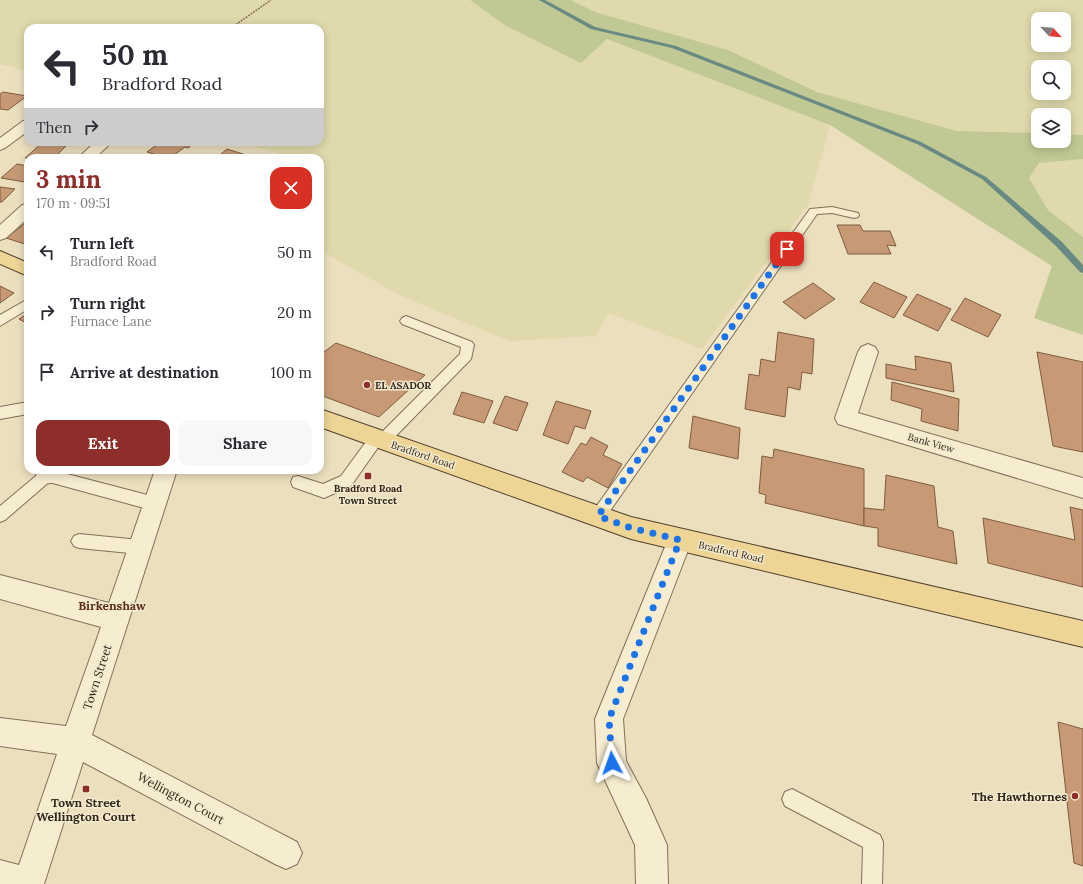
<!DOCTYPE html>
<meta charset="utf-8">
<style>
:root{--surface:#fff;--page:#f7f7f7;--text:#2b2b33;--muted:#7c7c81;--accent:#8e2e2b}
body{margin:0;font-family:Lora,serif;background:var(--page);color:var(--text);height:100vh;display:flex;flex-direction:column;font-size:15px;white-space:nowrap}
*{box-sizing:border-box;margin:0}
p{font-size:13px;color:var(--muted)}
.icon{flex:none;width:22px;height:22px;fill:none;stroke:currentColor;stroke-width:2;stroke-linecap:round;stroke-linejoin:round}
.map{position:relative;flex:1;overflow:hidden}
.details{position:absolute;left:24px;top:154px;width:300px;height:320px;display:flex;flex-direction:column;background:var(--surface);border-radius:12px;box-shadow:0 2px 10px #0003}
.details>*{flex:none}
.top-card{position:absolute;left:24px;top:24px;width:300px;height:122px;border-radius:12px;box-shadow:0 2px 10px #0003;background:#fff;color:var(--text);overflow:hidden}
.needle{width:26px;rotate:116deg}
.buttons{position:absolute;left:1031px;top:12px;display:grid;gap:8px}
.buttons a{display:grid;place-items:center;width:40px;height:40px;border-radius:8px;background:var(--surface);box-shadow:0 2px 10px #0003;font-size:20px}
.pin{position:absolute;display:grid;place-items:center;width:34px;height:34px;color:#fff;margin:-17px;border-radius:8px;box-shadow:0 2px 6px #0006}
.me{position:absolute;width:44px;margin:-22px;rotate:356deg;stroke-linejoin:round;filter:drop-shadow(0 0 3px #0008)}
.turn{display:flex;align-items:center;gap:14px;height:84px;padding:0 12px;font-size:18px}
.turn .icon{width:52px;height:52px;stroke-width:2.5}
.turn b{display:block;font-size:28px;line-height:34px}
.then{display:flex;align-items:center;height:38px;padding:0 12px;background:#0003;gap:8px;font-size:15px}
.round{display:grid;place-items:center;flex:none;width:42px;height:42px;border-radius:12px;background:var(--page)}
.headline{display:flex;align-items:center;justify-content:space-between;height:68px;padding:0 12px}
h1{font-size:24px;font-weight:700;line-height:30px;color:var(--accent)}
.primary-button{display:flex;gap:8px;margin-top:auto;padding:8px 12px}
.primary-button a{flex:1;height:46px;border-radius:12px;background:var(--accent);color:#fff;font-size:16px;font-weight:700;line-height:46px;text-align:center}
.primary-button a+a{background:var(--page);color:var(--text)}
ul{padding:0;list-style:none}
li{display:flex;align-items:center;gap:12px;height:60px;padding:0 12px}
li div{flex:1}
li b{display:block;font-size:15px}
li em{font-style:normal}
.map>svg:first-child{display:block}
.farmland{fill:#e0d9ac;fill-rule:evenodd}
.green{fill:#c0c893}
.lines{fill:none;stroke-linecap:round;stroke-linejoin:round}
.stream{fill:#698983;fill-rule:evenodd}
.building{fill:#c79a75;stroke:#805b3f}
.lane-casing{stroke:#827058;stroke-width:2}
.street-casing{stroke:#827058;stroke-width:2}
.primary-casing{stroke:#503e2c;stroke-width:2}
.path{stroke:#827058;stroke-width:1.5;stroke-dasharray:2 1;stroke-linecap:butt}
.lane{fill:#f6ecd0;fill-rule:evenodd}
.street{fill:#f6ecd0;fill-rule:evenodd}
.primary{fill:#eed596;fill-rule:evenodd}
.route{stroke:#1a73e8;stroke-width:7;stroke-dasharray:0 12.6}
.poi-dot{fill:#8e2e2b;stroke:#f3e9cd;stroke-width:1.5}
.labels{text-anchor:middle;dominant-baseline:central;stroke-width:3;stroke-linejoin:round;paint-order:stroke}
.poi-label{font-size:10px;font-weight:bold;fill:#32271c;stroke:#f3e9cd;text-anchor:start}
.street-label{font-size:10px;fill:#32271c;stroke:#f3e9cd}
.quarter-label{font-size:12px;font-weight:bold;fill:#5c2d1d;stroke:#f3e9cd}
.near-street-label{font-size:12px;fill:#32271c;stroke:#f3e9cd}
.near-poi-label{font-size:12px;font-weight:bold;fill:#32271c;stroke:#f3e9cd;text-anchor:end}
</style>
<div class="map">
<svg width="1083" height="884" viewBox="0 0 1083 884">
<rect width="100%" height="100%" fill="#ebdfbe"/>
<g class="farmland">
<polygon points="0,0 470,0 506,26 607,39 830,125 808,205 702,349 609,313 595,336 510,341 401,296 320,250 320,158 289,158 290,157 239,142 320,142 320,28 28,28 28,71 0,64"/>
<path d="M 571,0 L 1083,0 L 1083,135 L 1064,134 L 1064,115 L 1038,115 L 1038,133 L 957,131 L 817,92 L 728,50 L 595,12 ZM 1038,19 L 1064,19 L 1064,45 L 1038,45 ZM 1038,67 L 1064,67 L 1064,93 L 1038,93 Z"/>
<polygon points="1083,159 1083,237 1048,210 1029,178 1039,163"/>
</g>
<polygon class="green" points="470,0 571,0 595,12 728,50 817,92 957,131 1038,133 1038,141 1064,141 1064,134 1083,135 1083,159 1039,163 1029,178 1048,210 1083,237 1083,335 1034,318 1052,266 830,125 607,39 581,63 506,26"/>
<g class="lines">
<polygon class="stream" points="539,0 545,0 595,27 676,46 921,142 986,177 1062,242 1083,265 1083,273 1080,272 1056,246 982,179 917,144 672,48 591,29"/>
</g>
<g class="building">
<polygon points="3,92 27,96 8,110 0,109 0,94"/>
<polygon points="156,142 195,142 188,148 185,147 170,158 167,158 147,152 159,143"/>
<polygon points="42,143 66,146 54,158 25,158"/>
<polygon points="227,149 246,155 242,158 216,158"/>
<polygon points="17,164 28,166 28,178 25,182 1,178"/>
<polygon points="0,187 15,189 2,202 0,202"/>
<polygon points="28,221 28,245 6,238"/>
<polygon points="837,225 860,225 863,231 890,231 896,246 887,245 891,254 848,254"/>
<polygon points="874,282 907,297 894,318 860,302"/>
<polygon points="813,283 835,299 805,319 783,302"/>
<polygon points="0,286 14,293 0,303"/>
<polygon points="917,294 951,309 938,331 903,315"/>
<polygon points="965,298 1001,315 988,337 951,320"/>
<polygon points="28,313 28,324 19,319"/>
<polygon points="778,332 814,339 812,374 802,372 800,390 788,387 785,417 745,409 749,374 759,376 761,359 775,362"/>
<polygon points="336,343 425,375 379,417 320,395 320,355"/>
<polygon points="1037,352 1083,362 1083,452 1053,446"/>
<polygon points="915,356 951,363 954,392 886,378 886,364 916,370"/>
<polygon points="892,382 959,399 958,431 921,421 922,409 891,400"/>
<polygon points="462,392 493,401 484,423 453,414"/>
<polygon points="505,396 528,403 517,431 493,423"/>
<polygon points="556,401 591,411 585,429 575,426 568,444 543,435"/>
<polygon points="693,416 740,428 738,459 689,448"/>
<polygon points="591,437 608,446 603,455 622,464 608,488 587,477 583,482 562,472 581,443 586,445"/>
<polygon points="774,449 864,469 864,526 765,503 766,495 759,493 762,456 773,458"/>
<polygon points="886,475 934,486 938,527 953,531 957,564 878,546 878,528 864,526 864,508 884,510"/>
<polygon points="1070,507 1083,510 1083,587 988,563 983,518 1075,540"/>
<polygon points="1058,722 1083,729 1083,866 1074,863"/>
</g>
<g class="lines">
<g class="lane-casing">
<g id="lane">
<polygon points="832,207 858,213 859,215 858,217 854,218 832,213 817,214 603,521 598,523 593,521 590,516 593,511 810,209"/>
<polygon points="28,299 28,309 0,326 0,315"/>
<polygon points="406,316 472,342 474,345 471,359 387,445 382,447 379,446 351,486 324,498 293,487 291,482 293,477 298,476 323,484 341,476 371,435 376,433 380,434 460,354 461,347 402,324 400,321 402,318"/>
<polygon points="28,402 28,414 0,419 0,407"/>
<polygon points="43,470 52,470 155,497 160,499 162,504 160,509 155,511 49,482 5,520 0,522 0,506"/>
<polygon points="79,534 140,540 145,542 148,547 145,552 140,554 79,548 74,546 71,541 74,536"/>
<polygon points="792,789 880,835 883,842 882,884 862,884 863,847 785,806 782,799 785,792"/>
</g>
</g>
<g class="street-casing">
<g id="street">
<polygon points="28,120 28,131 5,148 0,150 0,138 23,121"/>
<polygon points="95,142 112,142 95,158 78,158"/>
<polygon points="28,204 28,218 6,238 0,240 0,225 22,205"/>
<polygon points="868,344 875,347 878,352 858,413 1083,478 1083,498 838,424 835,418 858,352 861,347"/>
<path d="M 38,470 L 64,470 C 59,481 51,486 39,482 L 36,475 Z"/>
<polygon points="155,470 177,470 92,735 297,842 302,853 297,864 286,869 275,864 83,762 44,884 0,884 0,860 19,865 57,754 0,746 0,718 66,726 101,627 0,599 0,575 109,603"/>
<polygon points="680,529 689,532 692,540 623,719 626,761 646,798 667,845 668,884 636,884 635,845 597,763 595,719 671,532"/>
</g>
</g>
<g class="primary-casing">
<g id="primary">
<polygon points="0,251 28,263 28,276 0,264"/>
<polygon points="320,409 631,517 1083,621 1083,647 631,539 320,427"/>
</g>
</g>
<polyline class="path" points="231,28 271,0"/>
<use href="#lane" class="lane"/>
<use href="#street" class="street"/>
<use href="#primary" class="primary"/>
</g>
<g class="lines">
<polyline class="route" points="612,763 609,719 680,540 631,528 598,516 787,249"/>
</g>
<g class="poi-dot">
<circle cx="367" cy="385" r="4"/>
<rect x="364" y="472" width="8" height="8" rx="2"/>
<rect x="82" y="785" width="8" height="8" rx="2"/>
<circle cx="1075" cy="796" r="4"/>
</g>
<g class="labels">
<g class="poi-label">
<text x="375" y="385">EL ASADOR</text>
<text x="368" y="488" text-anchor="middle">Bradford Road<tspan x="368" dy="12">Town Street</tspan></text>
</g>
<g class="street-label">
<text transform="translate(931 443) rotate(16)">Bank View</text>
<text transform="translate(423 455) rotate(19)">Bradford Road</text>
<text transform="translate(731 552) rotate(13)">Bradford Road</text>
</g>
<g class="quarter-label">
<text x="112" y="605">Birkenshaw</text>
</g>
<g class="near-street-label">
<text transform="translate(97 677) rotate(-72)">Town Street</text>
<text transform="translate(181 798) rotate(28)">Wellington Court</text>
</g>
<g class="near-poi-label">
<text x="1067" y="796">The Hawthornes</text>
<text x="86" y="802" text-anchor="middle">Town Street<tspan x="86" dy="14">Wellington Court</tspan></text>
</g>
</g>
</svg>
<div class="buttons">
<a><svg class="needle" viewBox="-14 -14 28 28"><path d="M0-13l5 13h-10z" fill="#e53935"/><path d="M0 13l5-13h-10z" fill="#7c7c81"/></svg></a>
<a><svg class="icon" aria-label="search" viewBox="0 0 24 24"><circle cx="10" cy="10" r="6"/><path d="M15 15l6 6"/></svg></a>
<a><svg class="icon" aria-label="layers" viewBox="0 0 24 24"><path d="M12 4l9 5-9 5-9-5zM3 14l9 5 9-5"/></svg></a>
</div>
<div class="pin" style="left:787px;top:249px;background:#d93025"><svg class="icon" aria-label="arrive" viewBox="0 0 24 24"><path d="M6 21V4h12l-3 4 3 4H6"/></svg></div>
<svg class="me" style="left:612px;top:763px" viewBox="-20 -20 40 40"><path d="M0-17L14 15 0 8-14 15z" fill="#1a73e8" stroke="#fff" stroke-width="4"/></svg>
<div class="top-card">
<div class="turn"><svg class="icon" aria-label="left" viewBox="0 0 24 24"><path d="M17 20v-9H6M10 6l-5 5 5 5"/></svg><div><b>50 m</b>Bradford Road</div></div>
<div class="then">Then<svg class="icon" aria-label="right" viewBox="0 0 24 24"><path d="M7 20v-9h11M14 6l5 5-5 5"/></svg></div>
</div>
<section class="details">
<div class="headline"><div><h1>3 min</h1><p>170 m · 09:51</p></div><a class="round" style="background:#d93025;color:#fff"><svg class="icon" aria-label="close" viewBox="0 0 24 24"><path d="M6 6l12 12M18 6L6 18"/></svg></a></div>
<ul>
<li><svg class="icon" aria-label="left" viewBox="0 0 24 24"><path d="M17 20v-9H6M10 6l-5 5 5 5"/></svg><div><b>Turn left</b><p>Bradford Road</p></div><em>50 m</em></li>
<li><svg class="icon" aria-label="right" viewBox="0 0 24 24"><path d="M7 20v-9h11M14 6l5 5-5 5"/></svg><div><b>Turn right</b><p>Furnace Lane</p></div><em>20 m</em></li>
<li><svg class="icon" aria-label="arrive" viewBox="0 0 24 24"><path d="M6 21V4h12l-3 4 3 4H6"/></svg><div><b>Arrive at destination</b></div><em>100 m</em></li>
</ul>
<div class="primary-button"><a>Exit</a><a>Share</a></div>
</section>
</div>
